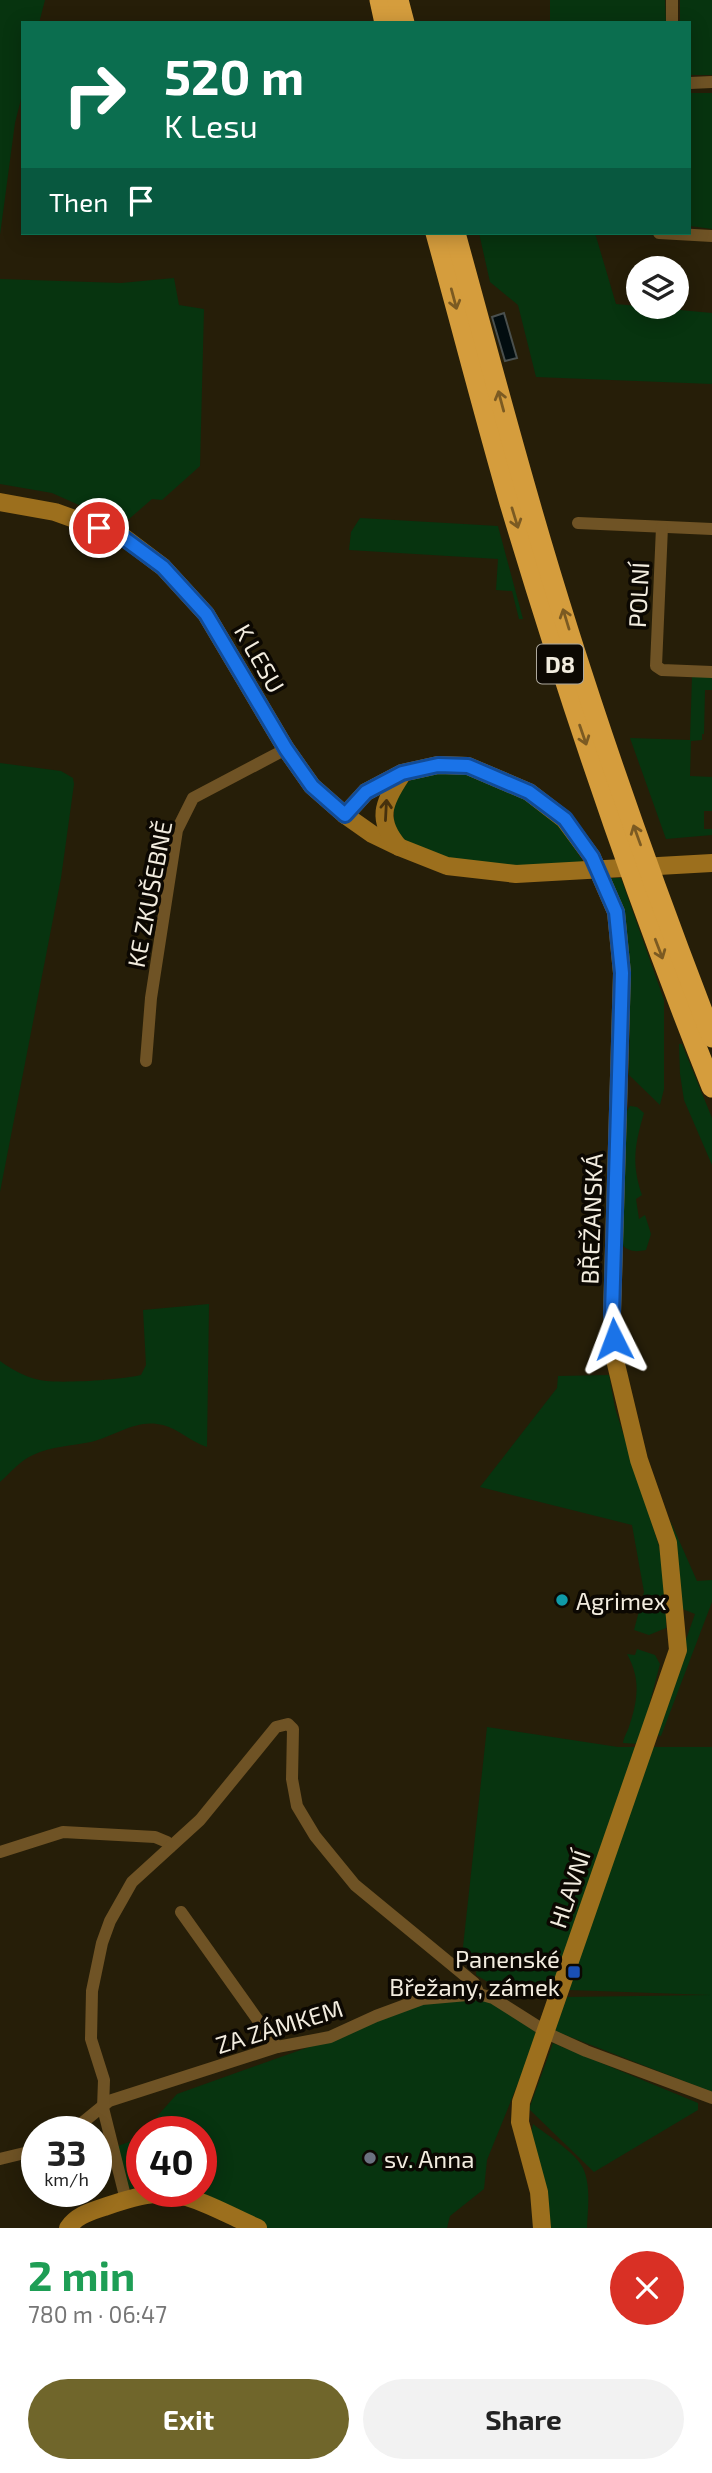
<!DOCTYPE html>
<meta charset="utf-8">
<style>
:root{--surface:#fff;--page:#f2f2f2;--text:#222;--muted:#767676;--accent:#70662b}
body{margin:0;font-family:"Exo 2",sans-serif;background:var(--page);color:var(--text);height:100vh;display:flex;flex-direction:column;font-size:26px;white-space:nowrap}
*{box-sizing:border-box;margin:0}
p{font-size:23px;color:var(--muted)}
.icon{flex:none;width:38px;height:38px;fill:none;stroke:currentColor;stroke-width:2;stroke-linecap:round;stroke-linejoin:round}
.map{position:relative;height:2228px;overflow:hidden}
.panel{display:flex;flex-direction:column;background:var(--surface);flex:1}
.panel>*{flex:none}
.hud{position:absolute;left:21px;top:21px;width:670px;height:214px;border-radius:0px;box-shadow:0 4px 18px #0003;background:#0b6e4f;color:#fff;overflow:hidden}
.buttons{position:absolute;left:626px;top:256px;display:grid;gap:14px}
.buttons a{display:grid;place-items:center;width:63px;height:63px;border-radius:50%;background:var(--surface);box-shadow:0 4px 18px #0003;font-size:35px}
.speed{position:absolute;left:21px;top:2116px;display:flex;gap:14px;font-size:35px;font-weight:700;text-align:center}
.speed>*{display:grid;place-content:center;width:91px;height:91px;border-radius:50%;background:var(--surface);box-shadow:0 4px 18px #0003;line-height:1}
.speed small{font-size:18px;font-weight:400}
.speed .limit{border:10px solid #d22;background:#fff;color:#111}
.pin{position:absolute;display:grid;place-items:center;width:60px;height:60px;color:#fff;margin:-30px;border:4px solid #fff;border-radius:50%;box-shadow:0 2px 7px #0007}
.me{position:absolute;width:77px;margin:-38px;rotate:357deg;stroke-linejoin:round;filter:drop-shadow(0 0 5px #0008)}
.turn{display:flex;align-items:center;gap:24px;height:147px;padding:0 28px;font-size:32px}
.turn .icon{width:91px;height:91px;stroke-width:2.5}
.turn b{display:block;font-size:49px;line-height:60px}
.then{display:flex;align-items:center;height:66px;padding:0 28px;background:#0003;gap:14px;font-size:26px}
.round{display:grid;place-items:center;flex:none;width:74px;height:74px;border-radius:37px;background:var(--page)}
.summary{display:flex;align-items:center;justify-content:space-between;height:119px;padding:0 28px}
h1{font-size:42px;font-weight:700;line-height:52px;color:#1e9e55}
.button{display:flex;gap:14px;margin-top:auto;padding:14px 28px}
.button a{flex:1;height:80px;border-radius:42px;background:var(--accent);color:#fff;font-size:28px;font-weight:700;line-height:80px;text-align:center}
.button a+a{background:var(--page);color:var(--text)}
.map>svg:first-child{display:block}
.green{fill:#07340f}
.water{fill:#020d10;stroke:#4a504e;stroke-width:2}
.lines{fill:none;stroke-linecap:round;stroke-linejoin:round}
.street{stroke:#6f5325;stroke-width:12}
.secondary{stroke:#9c6f1d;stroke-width:18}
.highway{stroke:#d59d3d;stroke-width:21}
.oneway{stroke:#7b5a22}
.oneway2{stroke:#46310d}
.route-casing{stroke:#114b97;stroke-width:18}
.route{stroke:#1a73e8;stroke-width:12}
.culture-dot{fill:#0f9aa8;stroke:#0c0802;stroke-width:2.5}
.transit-dot{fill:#1a4fb4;stroke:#0c0802;stroke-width:2.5}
.worship-dot{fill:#6b7280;stroke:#0c0802;stroke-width:2.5}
.labels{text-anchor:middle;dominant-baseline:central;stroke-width:7;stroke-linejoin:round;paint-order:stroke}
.shield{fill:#0c0802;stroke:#ada89d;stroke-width:2}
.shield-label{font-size:23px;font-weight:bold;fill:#f2ecdf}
.street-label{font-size:24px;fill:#f2ecdf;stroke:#0c0802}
.poi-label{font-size:24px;fill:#f2ecdf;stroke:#0c0802;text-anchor:start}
</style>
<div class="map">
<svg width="712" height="2228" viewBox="0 0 712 2228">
<rect width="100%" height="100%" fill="#261e08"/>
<g class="green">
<polygon points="0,0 45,0 39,23 23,23 23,91 15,123 0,235"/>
<polygon points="550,0 665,0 666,23 550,23"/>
<polygon points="680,0 712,0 712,75 690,75 690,23 680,23"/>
<polygon points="690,93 712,93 712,229 690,226"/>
<polygon points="479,233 595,233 616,304 712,313 712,384 536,377 518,305 490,282"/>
<polygon points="174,278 179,305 204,309 200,466 162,500 152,499 129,519 119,523 52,493 0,484 0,279 121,283"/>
<polygon points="360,518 498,526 523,619 519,619 512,591 496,590 498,559 349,550 351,532"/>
<polygon points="692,676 712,676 712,690 705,690 704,734 702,734 702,740 691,741 690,776 712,777 712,811 704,811 704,829 712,829 712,835 666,839 630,738 690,740"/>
<polygon points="0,763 61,771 73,778 74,784 61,878 0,1192"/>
<path d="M 440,773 L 467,774 L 504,785 L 560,823 L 583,862 L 514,866 L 448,858 L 399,838 C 390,819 391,790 413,779 C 421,775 431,775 440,773 Z"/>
<polygon points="609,878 621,878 664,1000 664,1089 660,1105 629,1075 630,1014 627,951"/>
<polygon points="679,1044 682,1044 712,1118 712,1165 684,1100 680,1074"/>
<path d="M 630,1106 L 637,1107 L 644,1113 C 635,1144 631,1163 642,1195 L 636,1199 L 639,1219 L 645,1215 L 651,1234 L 646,1250 C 636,1252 630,1252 622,1245 L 627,1111 Z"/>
<path d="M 209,1304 L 207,1447 C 191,1442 179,1429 163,1425 C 137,1418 115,1436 91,1442 C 71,1446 52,1446 33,1455 C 21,1460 10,1473 0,1482 L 0,1361 C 14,1371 29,1379 46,1381 C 68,1383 119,1380 141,1375 L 146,1365 L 143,1310 Z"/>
<polygon points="609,1375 615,1408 659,1546 666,1590 666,1628 649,1635 634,1630 644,1592 632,1525 480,1487 557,1388 558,1376"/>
<polygon points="670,1520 697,1581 712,1580 712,1602 661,1736 653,1733 695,1614 680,1608 676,1543"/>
<path d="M 637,1649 L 655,1655 L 660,1664 L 639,1744 L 623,1743 C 624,1736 627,1733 629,1727 C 638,1700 641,1679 627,1654 L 635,1655 Z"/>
<polygon points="487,1727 618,1747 712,1747 712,2092 555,2031 567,1997 710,1995 569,1990 523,1996 498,1988 476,1975 477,1964 462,1956"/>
<polygon points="473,1996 492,2001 538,2034 487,2160 484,2189 450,2216 447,2228 265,2228 169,2191 201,2191 201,2132 143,2132 177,2094 309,2047 410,2007"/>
<polygon points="553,2043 698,2103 698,2110 594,2172 529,2109"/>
<path d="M 533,2124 C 547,2135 576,2153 583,2168 C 591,2185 588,2209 587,2228 L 551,2228 L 547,2190 L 531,2134 Z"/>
<polygon points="142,2133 142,2190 128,2188 118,2146 134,2140"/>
</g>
<polygon class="water" points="504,313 517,358 505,361 492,317"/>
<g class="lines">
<g class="street">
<polyline points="672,0 672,23"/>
<polyline points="690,83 712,82"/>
<polyline points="659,233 712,236"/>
<polyline points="578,523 712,529"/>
<polyline points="662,527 656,666 662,670 712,672"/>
<polyline points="146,1061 151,998 177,830 193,798 286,749"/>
<polyline points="0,1852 63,1832 155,1837 167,1842 170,1847"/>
<polyline points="181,1912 277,2047"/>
<polyline points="71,2132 109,2101 277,2047 330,2037 376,2016 422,1999 479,1994 493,1998 553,2036 586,2051 712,2098"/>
<polyline points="0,2159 37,2150"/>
<polyline points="126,2200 103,2108 104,2080 91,2039 92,1991 102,1943 110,1921 132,1882 200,1820 276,1727 288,1724 293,1729 292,1779 297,1806 315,1836 355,1885 474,1983 479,1994"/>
</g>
<g class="secondary">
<polyline points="0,502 55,512 122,536 163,567 206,614 286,749 312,786 345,815 372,834 399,847 447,866 516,874 712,863"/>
<polyline points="345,815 366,792 402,773 438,765 468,766 529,792 564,819 592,857 616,912 622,973 612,1314 616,1364 639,1460 668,1543 678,1650 521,2102 520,2122 539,2192 542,2228"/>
<path d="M 399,847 C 376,820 383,803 401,776"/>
<path d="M 68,2228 C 77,2215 90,2212 104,2207 C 125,2200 151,2191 173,2194 C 202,2199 232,2217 258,2228"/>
</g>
<g class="highway">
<polyline points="380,0 385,23"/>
<polyline points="398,0 404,23"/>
<path d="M 436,233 C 461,323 484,413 510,503 C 569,700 635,895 712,1087"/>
<path d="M 455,233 C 479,320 502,407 527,494 C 579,677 643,859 712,1037"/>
</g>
</g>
<defs><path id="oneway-shaft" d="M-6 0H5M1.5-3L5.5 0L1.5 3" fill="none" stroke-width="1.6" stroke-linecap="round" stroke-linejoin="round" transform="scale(1.75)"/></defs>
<g class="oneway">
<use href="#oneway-shaft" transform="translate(454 299) rotate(75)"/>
<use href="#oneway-shaft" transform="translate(501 401) rotate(-105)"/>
<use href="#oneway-shaft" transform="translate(515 518) rotate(73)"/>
<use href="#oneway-shaft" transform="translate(566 619) rotate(-107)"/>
<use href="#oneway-shaft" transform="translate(583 735) rotate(71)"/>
<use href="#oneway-shaft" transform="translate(637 835) rotate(-110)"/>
<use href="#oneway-shaft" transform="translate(659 949) rotate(69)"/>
</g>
<use class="oneway2" href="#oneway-shaft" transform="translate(386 810) rotate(-87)"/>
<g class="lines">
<g class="route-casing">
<polyline id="route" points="99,528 121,536 163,567 206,614 286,749 312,786 345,815 366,792 402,773 438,765 468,766 529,792 565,819 592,857 616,912 622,973 612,1314 614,1339"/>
</g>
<use href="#route" class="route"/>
</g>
<circle class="culture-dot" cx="562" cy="1600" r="7"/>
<rect class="transit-dot" x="567" y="1965" width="14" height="14" rx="3.5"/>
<circle class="worship-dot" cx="370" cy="2158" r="7"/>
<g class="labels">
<rect class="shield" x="537" y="644.5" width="46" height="39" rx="5"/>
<g class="shield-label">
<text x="560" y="664">D8</text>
</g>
<g class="street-label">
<text transform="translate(638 595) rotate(-87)">POLNÍ</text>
<text transform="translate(260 658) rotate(60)">K LESU</text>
<text transform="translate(149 894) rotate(-79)">KE ZKUŠEBNĚ</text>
<text transform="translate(591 1219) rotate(-88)">BŘEŽANSKÁ</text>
<text transform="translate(569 1889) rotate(-71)">HLAVNÍ</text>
<text transform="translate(279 2026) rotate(-17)">ZA ZÁMKEM</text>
</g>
<g class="poi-label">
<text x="576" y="1600">Agrimex</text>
<text x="560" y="1958" text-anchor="end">Panenské<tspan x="560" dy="28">Břežany, zámek</tspan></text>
<text x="384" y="2158">sv. Anna</text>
</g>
</g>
</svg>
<div class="buttons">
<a><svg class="icon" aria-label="layers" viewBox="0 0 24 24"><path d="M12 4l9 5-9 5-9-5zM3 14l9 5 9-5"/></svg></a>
</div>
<div class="speed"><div>33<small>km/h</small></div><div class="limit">40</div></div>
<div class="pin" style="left:99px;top:528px;background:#d93025"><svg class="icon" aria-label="arrive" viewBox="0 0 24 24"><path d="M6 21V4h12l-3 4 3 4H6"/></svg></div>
<svg class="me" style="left:614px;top:1339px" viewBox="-20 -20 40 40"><path d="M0-17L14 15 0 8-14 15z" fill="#1a73e8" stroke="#fff" stroke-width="4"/></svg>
<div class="hud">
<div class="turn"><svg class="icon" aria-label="right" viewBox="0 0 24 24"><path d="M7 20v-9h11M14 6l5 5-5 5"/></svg><div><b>520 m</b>K Lesu</div></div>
<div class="then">Then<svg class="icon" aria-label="arrive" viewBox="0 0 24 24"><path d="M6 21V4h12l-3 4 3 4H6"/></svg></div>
</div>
</div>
<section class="panel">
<div class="summary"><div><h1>2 min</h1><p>780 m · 06:47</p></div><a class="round" style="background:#d93025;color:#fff"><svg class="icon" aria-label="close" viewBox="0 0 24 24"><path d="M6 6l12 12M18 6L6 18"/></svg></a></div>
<div class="button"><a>Exit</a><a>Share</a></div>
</section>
